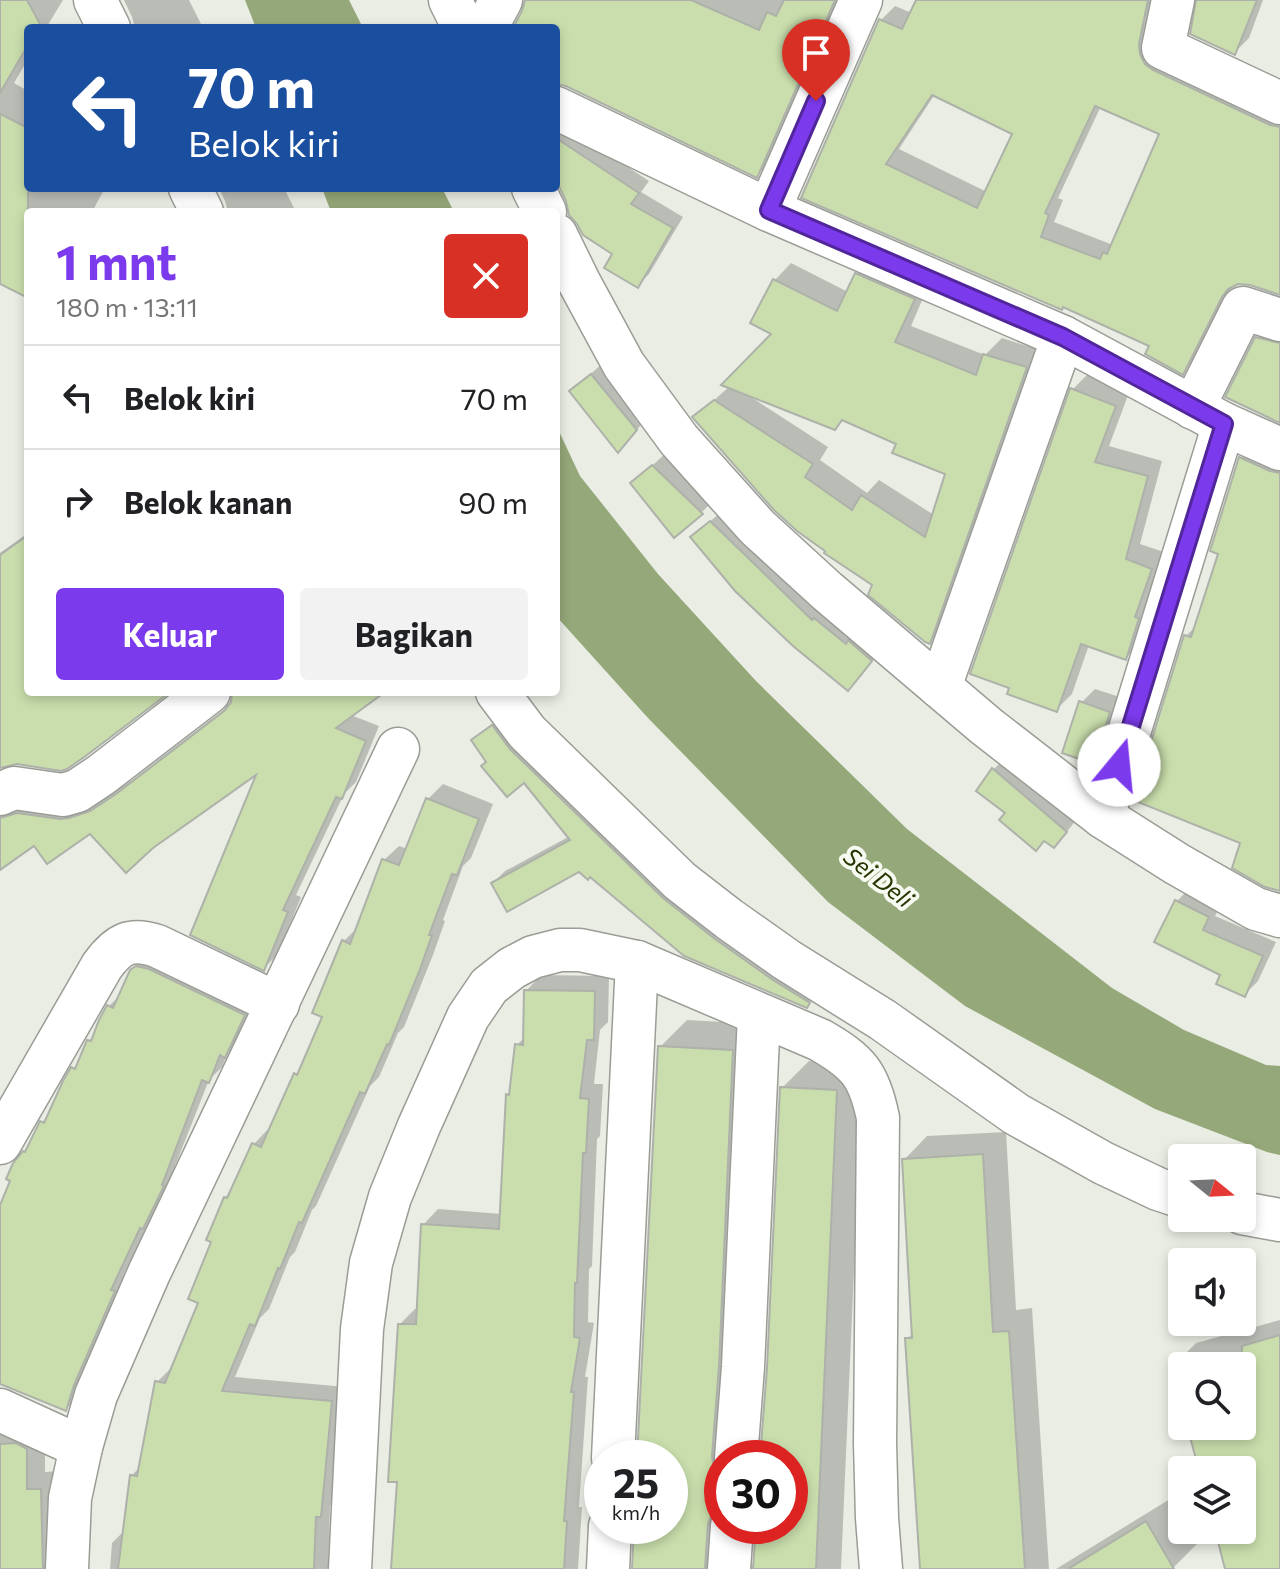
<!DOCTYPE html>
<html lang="id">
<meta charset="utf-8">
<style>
:root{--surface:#fff;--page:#f2f2f2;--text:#202124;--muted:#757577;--line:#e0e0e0;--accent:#7c3aed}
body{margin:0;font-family:Commissioner,sans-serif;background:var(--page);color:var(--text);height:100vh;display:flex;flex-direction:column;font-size:30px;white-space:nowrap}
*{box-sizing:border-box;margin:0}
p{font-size:26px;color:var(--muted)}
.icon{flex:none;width:44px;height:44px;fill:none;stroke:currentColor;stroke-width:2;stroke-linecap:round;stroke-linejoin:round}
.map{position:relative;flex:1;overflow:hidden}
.side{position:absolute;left:24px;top:208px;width:536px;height:488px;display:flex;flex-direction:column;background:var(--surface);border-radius:8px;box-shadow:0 4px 12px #0003}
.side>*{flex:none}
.top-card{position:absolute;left:24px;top:24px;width:536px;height:168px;border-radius:8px;box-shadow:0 4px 12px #0003;background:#1a4fa0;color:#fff;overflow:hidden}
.needle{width:52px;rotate:108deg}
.tools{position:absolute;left:1168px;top:1144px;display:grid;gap:16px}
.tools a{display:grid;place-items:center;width:88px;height:88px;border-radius:8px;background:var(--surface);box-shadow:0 4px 12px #0003;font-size:40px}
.speed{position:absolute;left:584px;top:1440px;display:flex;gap:16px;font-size:40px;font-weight:700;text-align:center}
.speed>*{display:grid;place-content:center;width:104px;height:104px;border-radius:50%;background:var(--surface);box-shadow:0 4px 12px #0003;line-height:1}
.speed small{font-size:20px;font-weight:400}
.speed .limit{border:12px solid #d22;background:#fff;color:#111}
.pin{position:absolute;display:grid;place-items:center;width:68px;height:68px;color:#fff;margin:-82px -34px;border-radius:50% 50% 50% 0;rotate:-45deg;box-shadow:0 0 8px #0007}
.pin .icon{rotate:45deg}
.me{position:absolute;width:88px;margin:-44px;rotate:17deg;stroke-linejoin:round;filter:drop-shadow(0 0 6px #0008)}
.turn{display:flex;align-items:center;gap:28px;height:168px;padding:0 32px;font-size:36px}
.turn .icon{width:104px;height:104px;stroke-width:2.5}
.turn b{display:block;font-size:56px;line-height:68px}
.round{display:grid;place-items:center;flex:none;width:84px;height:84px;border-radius:8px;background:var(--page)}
.headline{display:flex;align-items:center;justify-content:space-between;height:136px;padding:0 32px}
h1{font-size:48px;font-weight:700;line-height:60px;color:var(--accent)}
.action{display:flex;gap:16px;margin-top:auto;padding:16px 32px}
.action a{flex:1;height:92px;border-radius:8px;background:var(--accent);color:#fff;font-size:32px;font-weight:700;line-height:92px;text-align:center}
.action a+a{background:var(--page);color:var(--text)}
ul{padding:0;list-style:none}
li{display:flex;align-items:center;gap:24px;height:104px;padding:0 32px;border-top:2px solid var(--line)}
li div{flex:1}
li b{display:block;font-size:30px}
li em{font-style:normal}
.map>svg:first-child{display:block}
.water{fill:#95a879}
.shadow{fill:#0003;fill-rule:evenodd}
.building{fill:#c9deac;stroke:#adb1a9;stroke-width:2;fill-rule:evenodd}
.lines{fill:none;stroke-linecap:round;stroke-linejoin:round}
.minor-casing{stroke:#9a9d95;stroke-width:45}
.minor{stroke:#fff;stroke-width:42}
.route-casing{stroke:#51269a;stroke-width:20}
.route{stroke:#7c3aed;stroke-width:14}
.labels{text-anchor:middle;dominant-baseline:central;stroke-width:8;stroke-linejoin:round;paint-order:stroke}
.water-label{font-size:24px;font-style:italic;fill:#263600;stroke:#f6faf1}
</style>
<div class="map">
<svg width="1280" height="1569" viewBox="0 0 1280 1569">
<rect width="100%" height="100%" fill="#e9ede4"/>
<g class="water">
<polygon points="245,0 349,0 363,28 256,28"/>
<polygon points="322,188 442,188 454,212 331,212"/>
<polygon points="556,425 580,476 658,574 756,681 907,829 1112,988 1184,1030 1266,1065 1280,1066 1280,1155 1267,1152 1155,1109 965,1006 828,902 648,718 556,616"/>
</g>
<g class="shadow">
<polygon points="0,0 63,0 46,28 28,28 28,59 14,83 28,91 28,188 105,188 92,212 28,212 28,296 0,282"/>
<polygon points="124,0 189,0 203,28 135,28 132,17"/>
<polygon points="527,0 841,0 771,161 757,175 567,84 556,83 556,28 516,28"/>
<path d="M 918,0 L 1159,0 L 1153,27 L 1280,109 L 1280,293 L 1250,283 L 1238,282 L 1233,285 L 1197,358 L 1183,372 L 1152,345 L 803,196 L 881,20 L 895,6 L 912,13 ZM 935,94 L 1014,133 L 987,192 L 899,149 ZM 1101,106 L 1162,133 L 1113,245 L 1054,222 L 1063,200 L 1058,198 Z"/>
<polygon points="1198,0 1263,0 1249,38 1234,53"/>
<polygon points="556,120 649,181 641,192 683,217 649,274 638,285 556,169"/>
<polygon points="219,188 284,188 296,212 228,212 225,201"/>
<path d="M 873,258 L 930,282 L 911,326 L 985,355 L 1002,338 L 1042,351 L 946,625 L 929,642 L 875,584 L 695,417 L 730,386 L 774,333 L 775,280 L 791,263 L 848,292 L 856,274 ZM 752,395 L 834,428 L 844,419 L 899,443 L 947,473 L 934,515 L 879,480 L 867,493 L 820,460 L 828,447 L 751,397 Z"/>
<polygon points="1272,324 1280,326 1280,420 1257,338"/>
<polygon points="605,361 649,415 631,437 572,391"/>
<polygon points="1088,374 1130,390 1109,446 1162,461 1140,544 1167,553 1141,642 1126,658 1089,645 1072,694 1057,709 1072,390"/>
<polygon points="1255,444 1280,455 1280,647 1226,815 1186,636 1198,624 1221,553 1241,458"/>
<polygon points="666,453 715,499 701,513 633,483"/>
<polygon points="724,509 884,646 862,675 848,688 693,537"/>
<polygon points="28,533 28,692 166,692 17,762 0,766 0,553"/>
<polygon points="1095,689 1123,698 1107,748 1094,762 1081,703"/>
<polygon points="235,692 382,692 351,715 379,726 356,782 344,794 296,895 301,897 278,954 264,968 260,769 90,831 35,843 0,868 0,799 101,800 132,780 231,704"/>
<polygon points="505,714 819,994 806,1006 590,875 579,870 493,883 505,871 570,836 524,780 488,762 474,741 486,729"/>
<polygon points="1005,758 1077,819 1065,834 1008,812 978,791 994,769"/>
<polygon points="443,784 493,804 471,858 463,866 443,920 445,921 433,955 404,1027 398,1033 379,1077 370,1086 316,1206 312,1210 295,1252 290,1257 269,1309 260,1318 235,1377 346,1387 335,1500 330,1506 328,1569 110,1569 112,1543 125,1530 131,1476 140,1467 157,1382 172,1367 200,1302 214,1240 225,1198 233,1190 254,1144 268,1129 270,1130 296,1074 302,1068 325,1016 343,942 359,926 384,860 399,846 408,849 428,799"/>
<polygon points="1190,888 1222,903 1215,916 1276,942 1258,981 1244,995 1223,974 1177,901"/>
<polygon points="146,957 257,1001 238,1042 228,1052 222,1067 209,1080 156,1214 149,1221 123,1276 127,1278 79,1396 66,1409 0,1378 0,1210 42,1122 50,1115 73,1069 80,1061 89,1041 95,1034 109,1006 122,993 132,971"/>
<polygon points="541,975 609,976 608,1022 600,1030 594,1084 603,1084 600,1136 597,1139 592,1266 589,1269 588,1322 594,1323 585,1377 588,1377 579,1507 582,1507 578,1569 393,1569 399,1480 400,1324 415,1309 419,1309 423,1225 438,1209 502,1214 508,1095 511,1092 517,1045 525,1037 526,991"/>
<path d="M 687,1020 L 759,1024 L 750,1452 L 762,1456 L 769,1368 L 782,1088 L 809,1061 L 863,1063 L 841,1569 L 634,1569 L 636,1526 L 670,1526 L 670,1458 L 639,1458 L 660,1047 ZM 722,1458 L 790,1458 L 790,1526 L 758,1526 L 755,1567 L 742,1562 L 722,1526 Z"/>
<polygon points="1006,1132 1016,1310 1032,1308 1049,1569 978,1569 907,1339 913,1333 904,1160 927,1136"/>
<polygon points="1280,1320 1280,1569 1227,1569 1217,1530 1242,1530 1242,1470 1201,1470 1189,1426 1242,1426 1242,1366 1182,1366 1182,1398 1173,1366 1196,1343"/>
<polygon points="0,1426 45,1430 45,1472 58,1471 63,1569 0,1569"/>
<polygon points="1170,1499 1182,1520 1182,1530 1188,1530 1197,1544 1173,1568 1056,1569"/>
</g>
<g class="building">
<polygon points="0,0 27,0 40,24 38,28 28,28 28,45 0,93"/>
<polygon points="525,0 691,0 759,30 767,12 776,16 784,0 835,0 757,178 566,86 556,84 556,28 513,28 522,11"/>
<path d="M 916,0 L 1148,0 L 1139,44 L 1140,54 L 1145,64 L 1153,70 L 1270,125 L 1280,127 L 1280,295 L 1250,285 L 1238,284 L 1228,289 L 1222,297 L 1183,375 L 1145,354 L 1149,346 L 1063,307 L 1062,310 L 801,198 L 879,19 L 902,29 ZM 932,95 L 1012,134 L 977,208 L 886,164 ZM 1095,106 L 1159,134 L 1107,254 L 1103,252 L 1100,259 L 1041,237 L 1049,215 L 1045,213 Z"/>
<polygon points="1196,0 1257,0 1235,55 1190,34"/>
<polygon points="0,114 28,128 28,298 0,284"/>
<polygon points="556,138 639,193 631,204 673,228 638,288 604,268 612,254 583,235 577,224 569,215 566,201 556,180"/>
<polygon points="855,273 915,299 895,342 976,375 983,354 1027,367 930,644 925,642 868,595 872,585 824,553 825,551 797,531 774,510 692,417 714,400 813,464 805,477 852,510 861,495 925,537 945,474 892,453 896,444 842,420 835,430 721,385 771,334 750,323 773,279 837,311"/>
<polygon points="1255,337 1280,343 1280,423 1225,397"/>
<polygon points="591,374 637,430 618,453 569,391"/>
<polygon points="1070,388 1116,406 1095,462 1148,476 1126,559 1152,569 1135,617 1139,618 1126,660 1081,644 1057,712 1007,694 1009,688 970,674"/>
<polygon points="1239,457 1270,471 1280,473 1280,891 1265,887 1232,868 1240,843 1133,800 1184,635 1191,637 1218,554 1210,551"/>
<polygon points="652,465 703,514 674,538 630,483"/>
<polygon points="710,521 812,620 814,618 846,644 848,640 872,661 848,691 793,646 735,591 690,537"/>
<polygon points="28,535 28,692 170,692 87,755 67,769 61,771 17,764 0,768 0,555"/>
<polygon points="232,692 385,692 336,728 366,741 342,799 336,797 283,910 288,912 264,971 190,935 256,775 153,848 126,873 90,834 47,864 34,846 0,870 0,818 17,813 60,819 69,818 90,811 116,794 224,711 231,702"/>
<polygon points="1079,701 1110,712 1094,764 1062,753"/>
<polygon points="492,725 510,749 663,898 715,939 773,980 810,1003 807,1008 684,956 590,877 588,880 579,872 507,912 491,883 570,840 524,783 507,797 481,766 486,762 471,740"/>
<polygon points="992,768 1067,832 1054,848 1044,841 1036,851 999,820 1005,813 976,791"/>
<polygon points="426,798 479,819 457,875 452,874 429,935 432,935 419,972 389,1045 387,1044 365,1094 360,1092 302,1223 299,1222 280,1269 278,1268 255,1326 250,1324 222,1391 332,1401 321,1517 316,1517 314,1569 118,1569 130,1475 137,1476 155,1381 165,1383 198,1303 188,1299 211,1242 206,1240 224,1197 227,1198 252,1143 261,1147 294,1073 297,1075 322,1017 312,1013 342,940 350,944 382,859 399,865"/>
<polygon points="1175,900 1209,917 1203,930 1263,956 1245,997 1216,984 1220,975 1154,942"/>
<polygon points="136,966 149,969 245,1015 225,1058 220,1055 209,1083 202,1080 162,1185 164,1186 143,1229 140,1228 111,1290 115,1291 74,1385 66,1411 0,1384 0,1205 10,1181 6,1179 13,1163 23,1151 25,1152 40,1121 44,1123 63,1081 71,1067 75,1069 87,1040 91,1041 99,1020 107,1005 113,1008 130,970"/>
<polygon points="524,990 595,991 594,1040 587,1040 580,1098 589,1099 586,1153 583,1153 577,1283 575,1283 574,1337 580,1338 571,1392 574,1392 564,1521 567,1521 564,1569 391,1569 397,1482 388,1482 398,1324 416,1324 421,1224 499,1229 506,1094 509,1095 515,1044 523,1045"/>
<polygon points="658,1046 733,1050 719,1366 712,1456 714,1468 717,1472 715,1510 712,1513 708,1524 705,1569 632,1569 634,1526 670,1526 670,1458 637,1458"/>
<polygon points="780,1087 837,1090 816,1569 753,1569 756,1526 790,1526 790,1458 760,1458 767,1368"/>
<polygon points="983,1154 993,1332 1009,1331 1025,1569 920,1569 905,1338 912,1338 902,1159"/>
<polygon points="1280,1335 1280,1569 1225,1569 1215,1530 1242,1530 1242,1470 1199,1470 1187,1426 1242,1426 1242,1346"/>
<polygon points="16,1443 27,1449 27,1489 41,1489 43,1569 0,1569 0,1444"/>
<polygon points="1146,1521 1174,1569 1068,1569"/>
</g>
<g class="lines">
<g class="minor-casing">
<g id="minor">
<polyline points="95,0 109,28"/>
<polyline points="450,0 464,28"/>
<polyline points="1173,0 1163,48 1280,103"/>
<polyline points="486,28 501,0"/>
<polyline points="556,108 769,210 1063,337 1224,424 1280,449"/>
<polyline points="190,188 202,212"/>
<polyline points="533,188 545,212"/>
<polyline points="769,210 861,0"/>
<polyline points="556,235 579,282 624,365 679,440 757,527 827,591 986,726 1103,817 1177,864 1256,909 1280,916"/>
<polyline points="1193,408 1243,308 1280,320"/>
<polyline points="940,687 1063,337"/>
<polyline points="497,692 527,732 680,881 729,919 787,960 883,1020 1016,1114 1103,1163 1158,1189 1182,1197"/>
<polyline points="0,794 14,788 63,795 77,791 101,775 209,692"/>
<polyline points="1103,817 1224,424"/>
<path d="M 0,1143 L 102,966 C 118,944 130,937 157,946 L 278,1004"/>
<polyline points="1242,1213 1280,1220"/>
<polyline points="0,1410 81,1447"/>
<polyline points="613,1458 637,962"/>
<polyline points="736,1458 743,1367 759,1015"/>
<polyline points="67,1569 70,1498 81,1447 96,1395 149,1273 398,749"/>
<path d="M 350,1569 L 362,1329 L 371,1263 L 390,1197 L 419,1126 L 468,1017 L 489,986 L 512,968 L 533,957 L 560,950 L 580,950 L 637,962 L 820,1040 C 858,1062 869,1074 878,1118 L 875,1443 L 877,1518 L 881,1569"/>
<polyline points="608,1569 610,1526"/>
<polyline points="729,1569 732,1526"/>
</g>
</g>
<use href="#minor" class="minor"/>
</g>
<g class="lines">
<g class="route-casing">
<polyline id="route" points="816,101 769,210 1063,337 1224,424 1119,765"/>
</g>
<use href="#route" class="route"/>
</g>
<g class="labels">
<g class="water-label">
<text transform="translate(879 877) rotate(38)">Sei Deli</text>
</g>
</g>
</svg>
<div class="tools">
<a><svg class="needle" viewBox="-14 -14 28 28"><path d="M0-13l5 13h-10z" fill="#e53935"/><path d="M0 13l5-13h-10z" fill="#757577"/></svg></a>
<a><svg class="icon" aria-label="sound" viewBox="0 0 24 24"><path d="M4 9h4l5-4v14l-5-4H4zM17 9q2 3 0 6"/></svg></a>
<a><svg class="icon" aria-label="search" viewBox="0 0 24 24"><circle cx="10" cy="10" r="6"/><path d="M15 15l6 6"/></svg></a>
<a><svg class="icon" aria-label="layers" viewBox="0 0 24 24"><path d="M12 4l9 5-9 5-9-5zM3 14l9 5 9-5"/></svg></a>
</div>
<div class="speed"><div>25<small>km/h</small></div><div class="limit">30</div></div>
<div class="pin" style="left:816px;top:101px;background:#d93025"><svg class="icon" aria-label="arrive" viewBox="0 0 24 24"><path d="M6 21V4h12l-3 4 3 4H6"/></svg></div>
<svg class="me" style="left:1119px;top:765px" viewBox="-20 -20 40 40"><circle r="19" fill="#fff"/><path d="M0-13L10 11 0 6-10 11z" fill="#7c3aed"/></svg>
<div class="top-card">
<div class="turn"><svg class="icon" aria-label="left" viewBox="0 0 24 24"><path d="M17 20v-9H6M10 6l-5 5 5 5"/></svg><div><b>70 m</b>Belok kiri</div></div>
</div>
<section class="side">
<div class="headline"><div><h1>1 mnt</h1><p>180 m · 13:11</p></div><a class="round" style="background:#d93025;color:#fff"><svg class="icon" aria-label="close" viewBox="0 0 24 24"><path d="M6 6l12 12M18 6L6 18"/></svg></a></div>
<ul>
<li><svg class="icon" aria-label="left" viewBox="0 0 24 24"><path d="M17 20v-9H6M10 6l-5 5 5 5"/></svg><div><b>Belok kiri</b></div><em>70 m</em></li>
<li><svg class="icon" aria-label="right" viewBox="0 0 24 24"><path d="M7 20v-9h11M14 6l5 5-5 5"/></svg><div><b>Belok kanan</b></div><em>90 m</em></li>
</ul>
<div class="action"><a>Keluar</a><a>Bagikan</a></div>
</section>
</div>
